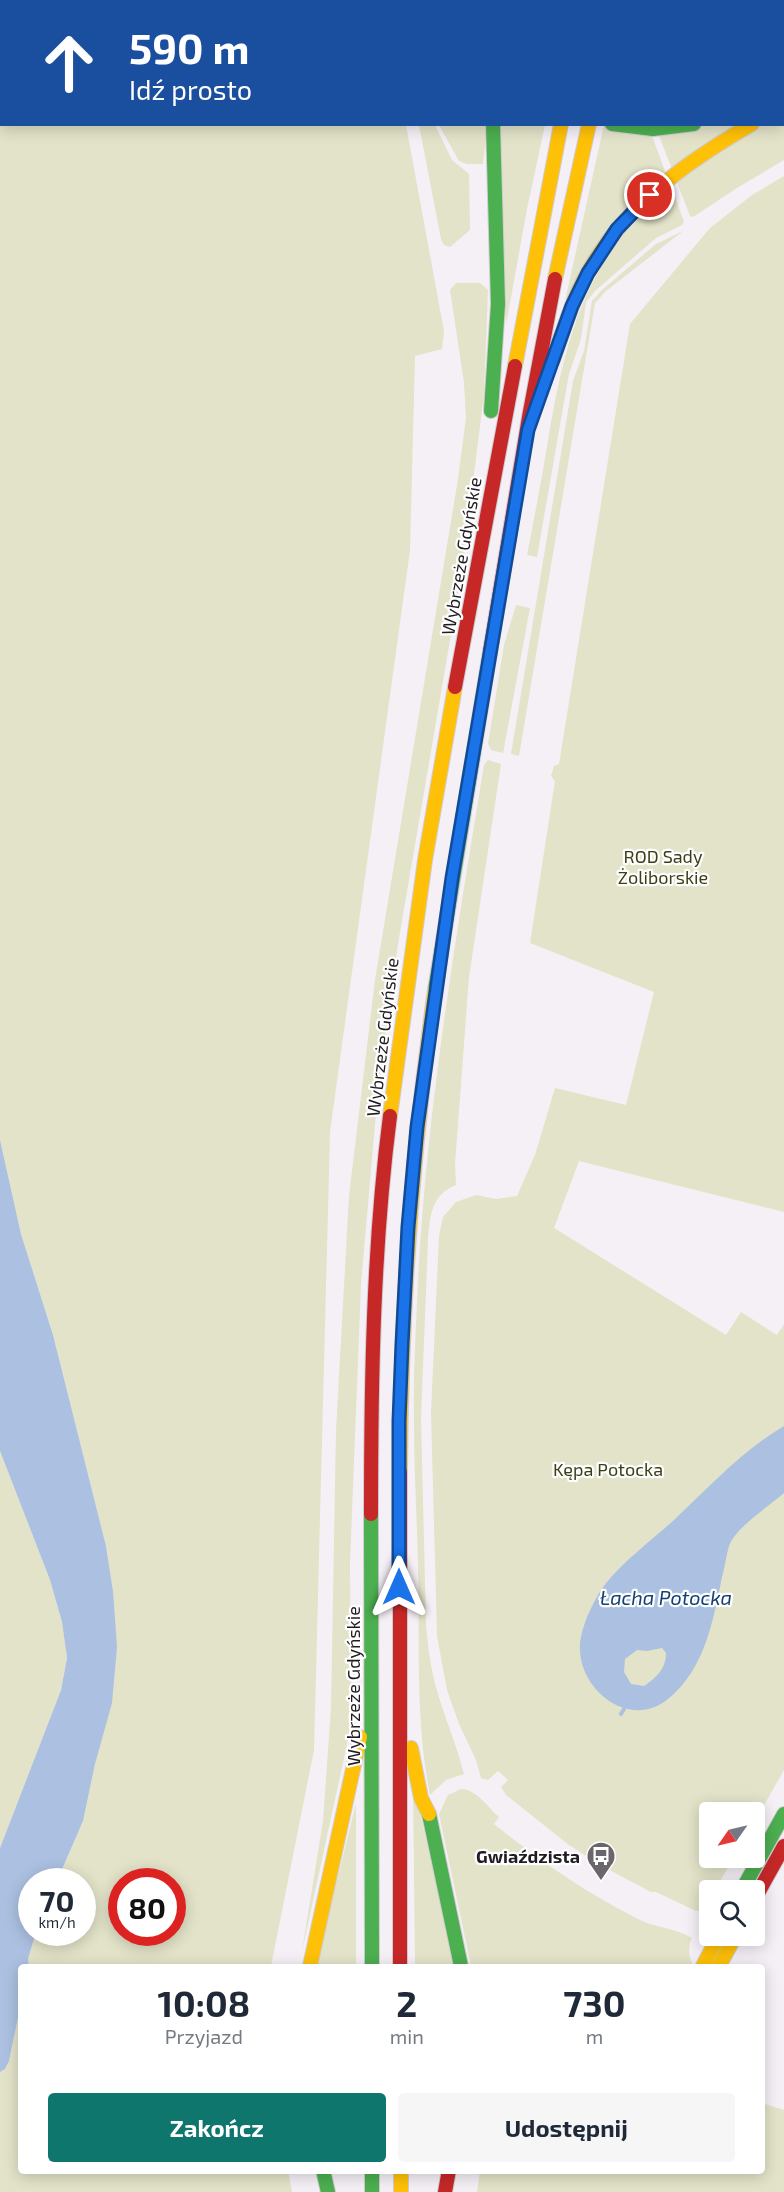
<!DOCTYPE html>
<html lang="pl">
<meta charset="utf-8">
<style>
:root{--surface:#fff;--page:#f6f6f7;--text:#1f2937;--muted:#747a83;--accent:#0f766e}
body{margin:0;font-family:"Exo 2",sans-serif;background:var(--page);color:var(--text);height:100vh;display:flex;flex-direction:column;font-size:22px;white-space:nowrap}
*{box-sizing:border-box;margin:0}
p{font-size:20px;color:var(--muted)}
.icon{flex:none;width:33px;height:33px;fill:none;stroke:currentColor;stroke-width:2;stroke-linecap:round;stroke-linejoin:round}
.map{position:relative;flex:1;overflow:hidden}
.panel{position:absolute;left:18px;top:1964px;width:747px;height:210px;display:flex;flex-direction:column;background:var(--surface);border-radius:6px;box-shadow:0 3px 15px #0003}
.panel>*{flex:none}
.top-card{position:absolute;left:0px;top:0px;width:784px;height:126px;box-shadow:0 3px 15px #0003;background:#1a4fa0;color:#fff;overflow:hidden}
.needle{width:39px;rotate:236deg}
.tools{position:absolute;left:699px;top:1802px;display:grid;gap:12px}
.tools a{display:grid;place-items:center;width:66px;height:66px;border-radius:6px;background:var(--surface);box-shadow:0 3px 15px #0003;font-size:30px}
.speed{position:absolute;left:18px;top:1868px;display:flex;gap:12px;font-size:30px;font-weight:700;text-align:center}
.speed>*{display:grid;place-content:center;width:78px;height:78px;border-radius:50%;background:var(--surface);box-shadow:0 3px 15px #0003;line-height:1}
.speed small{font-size:15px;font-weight:400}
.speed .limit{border:9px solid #d22;background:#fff;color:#111}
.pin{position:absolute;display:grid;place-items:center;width:51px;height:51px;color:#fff;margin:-26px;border:3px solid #fff;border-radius:50%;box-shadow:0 2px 6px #0007}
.me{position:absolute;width:66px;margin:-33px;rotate:0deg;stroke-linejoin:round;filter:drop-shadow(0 0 4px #0008)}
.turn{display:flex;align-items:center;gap:21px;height:126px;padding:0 30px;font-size:27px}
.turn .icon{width:78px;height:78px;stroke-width:2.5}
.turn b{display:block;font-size:42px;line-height:51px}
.eta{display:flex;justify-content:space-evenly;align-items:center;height:102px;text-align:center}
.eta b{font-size:36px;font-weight:700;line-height:42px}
.primary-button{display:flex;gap:12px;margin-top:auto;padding:12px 30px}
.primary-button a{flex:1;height:69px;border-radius:6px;background:var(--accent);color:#fff;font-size:24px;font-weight:700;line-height:69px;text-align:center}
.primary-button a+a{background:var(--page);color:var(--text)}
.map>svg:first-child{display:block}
.green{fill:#e2e3c8;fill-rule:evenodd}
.water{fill:#acc1e1;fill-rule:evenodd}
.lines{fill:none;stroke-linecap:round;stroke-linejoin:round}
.stream{stroke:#acc1e1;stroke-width:4}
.fast-casing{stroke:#cfcbd1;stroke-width:16}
.slow-casing{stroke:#cfcbd1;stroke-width:16}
.jam-casing{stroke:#cfcbd1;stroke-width:16}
.fast{stroke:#4caf50;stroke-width:14}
.slow{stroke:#ffc107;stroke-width:14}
.jam{stroke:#c62828;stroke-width:14}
.route-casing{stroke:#114b97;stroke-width:15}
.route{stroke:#1a73e8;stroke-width:10}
.labels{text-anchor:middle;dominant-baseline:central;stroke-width:4.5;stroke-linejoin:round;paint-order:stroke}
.street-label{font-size:18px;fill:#201c21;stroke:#fefefe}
.park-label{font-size:18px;fill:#3c3f15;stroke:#fefefe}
.poi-label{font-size:18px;font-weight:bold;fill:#201c21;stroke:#fefefe;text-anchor:end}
.water-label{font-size:20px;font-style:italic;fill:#144175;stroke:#fefefe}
</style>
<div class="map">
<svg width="784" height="2192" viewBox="0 0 784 2192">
<rect width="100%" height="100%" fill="#f5f0f6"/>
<g class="green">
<path d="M 0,0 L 384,0 L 2,2 L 2,124 L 406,125 L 444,331 L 442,349 L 415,356 L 410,550 L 330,1132 L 314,1750 L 271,1966 L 29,1966 L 28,1959 L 36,1932 L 82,1932 L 82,1881 L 57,1881 L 83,1821 L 95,1764 L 113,1591 L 106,1546 L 53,1335 L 21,1234 L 0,1140 ZM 122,1881 L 172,1881 L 172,1932 L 122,1932 Z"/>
<polygon points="662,0 784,0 784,160 737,188 693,217 690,216 655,125 783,124 783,2 662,1"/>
<polygon points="419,125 435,125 452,160 469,174 470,230 450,247 444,245 441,239"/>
<polygon points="439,125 487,125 483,164 467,164 459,161"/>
<polygon points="499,125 545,125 527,209 506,325"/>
<polygon points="604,125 648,125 665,171 565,301"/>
<polygon points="784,176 784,1212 579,1161 554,1228 726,1335 741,1312 777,1335 784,1324 784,1770 755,1821 754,1812 710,1812 710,1857 734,1857 715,1890 710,1890 709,1900 705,1909 696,1911 656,1892 651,1892 602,1866 569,1845 506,1795 501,1787 508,1780 498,1771 488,1780 481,1778 476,1760 459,1724 447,1690 437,1636 431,1412 439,1236 443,1217 456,1202 476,1195 496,1199 517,1196 535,1155 555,1088 626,1105 654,992 530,943 555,781 551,776 554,766 559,764 630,324 710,228 752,195"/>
<path d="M 672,188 L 684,222 L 682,225 L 656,238 L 596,290 L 586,302 L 581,339 L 569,374 L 564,402 L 537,557 L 527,555 C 534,519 541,483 547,447 C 564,343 584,255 672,188 Z"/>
<polygon points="683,231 606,291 595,303 519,756 511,754 573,381 584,351 592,301 602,290 656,244"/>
<polygon points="456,283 480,283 488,290 484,394 462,570 398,944 378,1090 361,1284 350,1563 351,1704 349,1735 302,1951 323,1821 331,1708 336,1430 349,1196 375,980 458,479 466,418 464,383 450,290"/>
<polygon points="516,605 530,608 503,753 491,750 488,744 504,645"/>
<path d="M 488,760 L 501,764 L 469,977 L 455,1164 L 456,1185 C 431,1195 430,1216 428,1240 L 421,1418 L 426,1625 C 428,1648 431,1672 438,1694 C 446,1721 457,1746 464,1774 L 446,1780 L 430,1795 C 415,1720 420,1643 418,1567 C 417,1518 414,1470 414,1421 C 413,1374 416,1327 418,1281 C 427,1107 456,936 484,765 Z"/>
<polygon points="0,1451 50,1580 62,1622 67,1658 61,1690 0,1848"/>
<polygon points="413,1783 455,1966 415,1966"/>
<path d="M 461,1789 C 478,1790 487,1807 499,1817 L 494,1824 C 540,1861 587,1894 640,1920 C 657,1928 675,1928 692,1938 C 687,1946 689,1960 694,1966 L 471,1966 L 439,1814 L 448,1795 Z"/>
<polygon points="356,1803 356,1966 316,1966"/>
<polygon points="21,2003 21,2170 288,2171 292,2192 0,2192 0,2072 5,2069 9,2061"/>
<polygon points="762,2103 784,2110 784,2192 477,2192 480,2171 762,2170"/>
</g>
<g class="water">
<polygon points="0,1140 21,1234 53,1335 106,1546 113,1591 117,1647 112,1703 95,1764 83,1821 57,1881 32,1881 32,1932 36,1932 28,1959 29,1966 21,1966 21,2003 9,2061 5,2069 0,2072 0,1848 61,1690 67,1658 62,1622 50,1580 0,1451"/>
<path d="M 784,1426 L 784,1493 C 768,1507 736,1527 729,1546 C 726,1556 725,1567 722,1577 C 713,1621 705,1669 668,1699 C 632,1729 583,1694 580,1652 C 579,1640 583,1628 587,1617 C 592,1606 599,1591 607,1582 C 626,1559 652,1540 674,1520 C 709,1487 743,1450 784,1426 ZM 662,1648 L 666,1653 C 666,1669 656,1678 644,1686 L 631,1684 L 624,1672 L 625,1659 L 637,1650 L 647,1651 Z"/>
</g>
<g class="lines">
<polyline class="stream" points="621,1714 624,1709"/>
<g class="fast-casing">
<g id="fast">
<polyline points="612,124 653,129 694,124"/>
<polyline points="491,411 498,304 493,124"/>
<polyline points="435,990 490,652"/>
<polyline points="371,1514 372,1966"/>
<polyline points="429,1814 461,1966"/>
<polyline points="742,1890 784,1814"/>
<polyline points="323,2170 328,2192"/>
<polyline points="372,2170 372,2192"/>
</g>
</g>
<g class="slow-casing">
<g id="slow">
<polyline points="499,0 499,2"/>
<polyline points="555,279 589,124"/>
<path d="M 553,360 C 563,331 572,301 587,274 C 624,206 686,162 752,124"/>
<polyline points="515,366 561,124"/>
<polyline points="390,1116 425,860 455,687"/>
<path d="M 400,1472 C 401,1310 412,1150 435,990"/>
<polyline points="411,1748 421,1798 429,1814"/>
<polyline points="310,1966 360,1737"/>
<polyline points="703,1966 719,1935"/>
<polyline points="719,1966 736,1935"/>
<polyline points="401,2170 401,2192"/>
</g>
</g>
<g class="jam-casing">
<g id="jam">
<polyline points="524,0 525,2"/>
<polyline points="578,0 578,2"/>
<polyline points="619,0 619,2"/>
<polyline points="783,87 784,86"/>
<polyline points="783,109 784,109"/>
<polyline points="490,652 529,417 555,279"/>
<polyline points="455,687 515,366"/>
<polyline points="400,1472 400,1966"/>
<path d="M 371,1514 C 371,1382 373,1247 390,1116"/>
<polyline points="754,1900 784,1846"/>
<polyline points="445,2192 449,2170"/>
</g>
</g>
<use href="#fast" class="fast"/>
<use href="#slow" class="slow"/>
<use href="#jam" class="jam"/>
</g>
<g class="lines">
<g class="route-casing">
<polyline id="route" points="399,1587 399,1421 402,1344 408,1227 417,1127 452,878 528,430 572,306 588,273 617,229 650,195"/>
</g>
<use href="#route" class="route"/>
</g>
<defs>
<g id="bus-pin" transform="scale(1.5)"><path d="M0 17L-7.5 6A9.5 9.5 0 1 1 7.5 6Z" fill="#6b666c" stroke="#fefefe"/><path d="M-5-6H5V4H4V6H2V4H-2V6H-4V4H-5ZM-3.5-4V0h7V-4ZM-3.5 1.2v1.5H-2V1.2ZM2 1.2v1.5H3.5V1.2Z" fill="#fff"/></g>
</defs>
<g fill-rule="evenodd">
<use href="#bus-pin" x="601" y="1856"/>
</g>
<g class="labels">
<g class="street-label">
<text transform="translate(461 556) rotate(-80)">Wybrzeże Gdyńskie</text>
<text transform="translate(382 1037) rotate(-83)">Wybrzeże Gdyńskie</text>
<text transform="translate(353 1686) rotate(-90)">Wybrzeże Gdyńskie</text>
</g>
<g class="park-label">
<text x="663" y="856">ROD Sady<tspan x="663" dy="21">Żoliborskie</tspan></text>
<text x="608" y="1469">Kępa Potocka</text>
</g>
<g class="poi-label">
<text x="580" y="1856">Gwiaździsta</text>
</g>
<g class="water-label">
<text x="666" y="1597">Łacha Potocka</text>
</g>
</g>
</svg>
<div class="tools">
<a><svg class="needle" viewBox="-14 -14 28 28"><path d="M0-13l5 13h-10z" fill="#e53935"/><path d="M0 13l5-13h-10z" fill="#747a83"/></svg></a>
<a><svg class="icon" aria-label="search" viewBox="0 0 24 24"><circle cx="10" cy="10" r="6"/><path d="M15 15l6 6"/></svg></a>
</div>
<div class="speed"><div>70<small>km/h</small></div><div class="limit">80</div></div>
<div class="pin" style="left:650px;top:195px;background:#d93025"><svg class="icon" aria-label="arrive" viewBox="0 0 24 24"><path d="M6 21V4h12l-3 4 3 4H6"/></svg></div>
<svg class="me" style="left:399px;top:1587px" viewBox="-20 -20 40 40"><path d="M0-17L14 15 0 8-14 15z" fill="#1a73e8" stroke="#fff" stroke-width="4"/></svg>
<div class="top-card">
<div class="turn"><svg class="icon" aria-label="ahead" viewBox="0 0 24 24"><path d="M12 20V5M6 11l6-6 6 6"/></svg><div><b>590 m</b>Idź prosto</div></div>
</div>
<section class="panel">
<div class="eta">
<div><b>10:08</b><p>Przyjazd</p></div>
<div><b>2</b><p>min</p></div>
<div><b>730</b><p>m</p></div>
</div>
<div class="primary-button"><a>Zakończ</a><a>Udostępnij</a></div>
</section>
</div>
